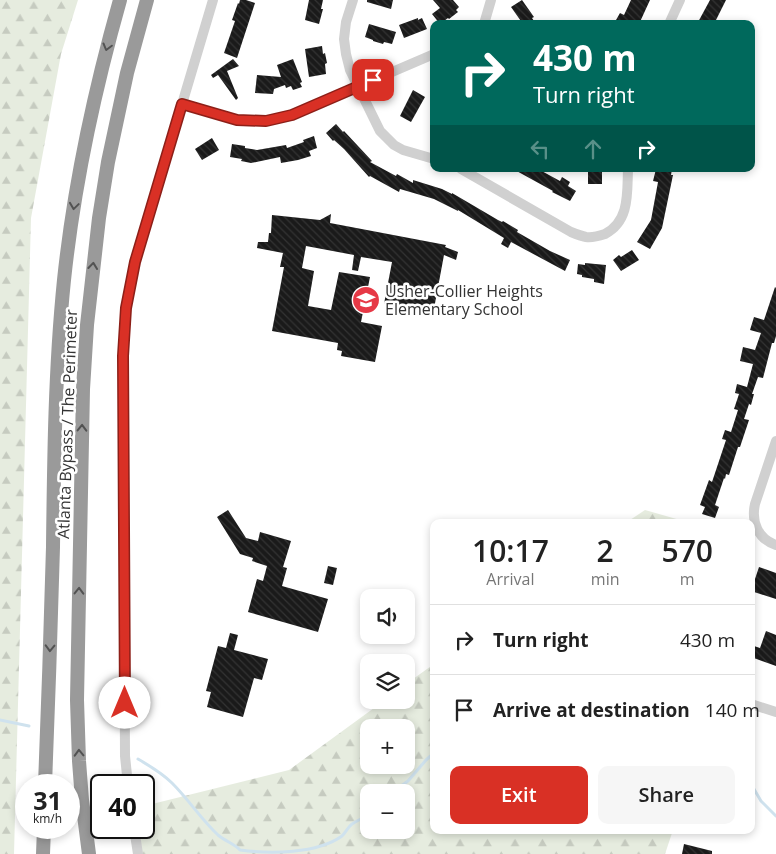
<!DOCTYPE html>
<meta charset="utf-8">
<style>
:root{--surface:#fff;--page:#f6f6f6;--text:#222;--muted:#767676;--line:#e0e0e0;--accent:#d93025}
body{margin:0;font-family:"Open Sans",sans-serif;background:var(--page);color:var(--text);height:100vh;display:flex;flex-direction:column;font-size:19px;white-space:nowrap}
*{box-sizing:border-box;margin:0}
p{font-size:16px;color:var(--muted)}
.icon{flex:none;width:28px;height:28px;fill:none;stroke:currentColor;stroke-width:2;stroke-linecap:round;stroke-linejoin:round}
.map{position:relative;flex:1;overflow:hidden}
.drawer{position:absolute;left:430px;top:519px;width:325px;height:315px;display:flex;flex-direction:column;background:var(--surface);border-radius:10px;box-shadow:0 2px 8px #0003}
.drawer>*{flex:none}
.hud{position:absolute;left:430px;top:20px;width:325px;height:152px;border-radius:10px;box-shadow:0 2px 8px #0003;background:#00695c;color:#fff;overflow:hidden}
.fabs{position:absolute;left:360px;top:589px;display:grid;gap:10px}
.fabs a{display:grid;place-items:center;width:55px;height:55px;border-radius:10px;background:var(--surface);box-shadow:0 2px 8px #0003;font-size:25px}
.speed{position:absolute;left:15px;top:774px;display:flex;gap:10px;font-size:25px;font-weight:700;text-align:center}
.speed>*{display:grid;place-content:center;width:65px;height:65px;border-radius:50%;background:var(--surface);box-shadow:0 2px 8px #0003;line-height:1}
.speed small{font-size:12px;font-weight:400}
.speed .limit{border:2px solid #111;border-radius:8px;background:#fff;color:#111}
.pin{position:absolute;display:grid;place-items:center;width:42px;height:42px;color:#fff;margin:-21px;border-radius:10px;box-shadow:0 2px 8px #0006}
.me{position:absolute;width:55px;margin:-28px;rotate:0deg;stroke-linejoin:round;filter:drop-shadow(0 0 4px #0008)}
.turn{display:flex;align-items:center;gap:18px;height:105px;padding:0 20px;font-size:22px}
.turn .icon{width:65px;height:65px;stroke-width:2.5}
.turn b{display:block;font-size:35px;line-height:42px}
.lanes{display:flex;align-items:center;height:48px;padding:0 20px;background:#0003;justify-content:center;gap:25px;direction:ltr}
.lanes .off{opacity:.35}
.eta{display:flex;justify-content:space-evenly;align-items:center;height:85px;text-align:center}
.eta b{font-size:30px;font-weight:600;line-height:35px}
.cta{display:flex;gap:10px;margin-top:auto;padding:10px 20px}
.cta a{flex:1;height:58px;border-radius:10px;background:var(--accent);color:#fff;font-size:20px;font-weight:600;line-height:58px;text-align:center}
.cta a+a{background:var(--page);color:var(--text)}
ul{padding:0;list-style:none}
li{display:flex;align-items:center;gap:15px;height:70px;padding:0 20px;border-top:1px solid var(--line)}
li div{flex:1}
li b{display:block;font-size:19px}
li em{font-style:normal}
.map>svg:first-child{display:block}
.forest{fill:url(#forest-firs);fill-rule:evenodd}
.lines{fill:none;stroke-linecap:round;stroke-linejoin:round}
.stream{stroke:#cfe2ee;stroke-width:3}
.building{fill:url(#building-back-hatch)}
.minor{stroke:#d0d0d0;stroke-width:10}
.highway{stroke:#9a9a9a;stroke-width:14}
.oneway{stroke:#525252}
.route-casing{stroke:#8d1f18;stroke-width:12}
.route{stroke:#d93025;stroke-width:9}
.labels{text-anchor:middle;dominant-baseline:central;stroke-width:5;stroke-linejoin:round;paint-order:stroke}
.poi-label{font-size:16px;fill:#333;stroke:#fff;text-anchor:start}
.street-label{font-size:16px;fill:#333;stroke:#fff}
</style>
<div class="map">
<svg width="776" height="854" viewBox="0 0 776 854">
<defs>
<pattern id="forest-firs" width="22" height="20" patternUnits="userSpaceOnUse" patternTransform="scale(1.25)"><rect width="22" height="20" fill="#e6ecdf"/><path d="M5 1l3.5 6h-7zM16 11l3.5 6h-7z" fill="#c6cbc0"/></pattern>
<pattern id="building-back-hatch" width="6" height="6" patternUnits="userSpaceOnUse" patternTransform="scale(1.25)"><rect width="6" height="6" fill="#1a1a1a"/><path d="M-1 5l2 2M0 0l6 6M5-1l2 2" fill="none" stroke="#333"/></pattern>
</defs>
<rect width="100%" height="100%" fill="#fff"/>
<g class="forest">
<polygon points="0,0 78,0 61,54 31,218 14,854 0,854"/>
<polygon points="645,510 687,522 627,522"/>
<path d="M 434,664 L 434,830 L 673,830 L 665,854 L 140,854 L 138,828 L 144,828 L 144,806 L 289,770 L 385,700 L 406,700 L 406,684 ZM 369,728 L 406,728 L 406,765 L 369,765 ZM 369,792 L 406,792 L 406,830 L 369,830 Z"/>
</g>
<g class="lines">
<g class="stream">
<polyline points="0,720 29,726"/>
<path d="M 138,759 C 150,766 162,773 172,783 C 189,800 201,819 218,835 C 225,841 236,845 240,850 C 270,854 317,854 342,836 C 346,832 348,827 352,824 C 358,820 364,818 369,814"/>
<polyline points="751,784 761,801 776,816"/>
<polyline points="393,792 408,781 426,760 434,753"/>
</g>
</g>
<g class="building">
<polygon points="240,0 246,0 255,3 237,58 224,53 235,21 232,20 238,3 239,4"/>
<polygon points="309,0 323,0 321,9 323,9 319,24 305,20"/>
<polygon points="367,0 393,0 391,9 367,2"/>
<polygon points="433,0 453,0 459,7 456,10 458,12 449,19 448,18 440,24 432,14 440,8"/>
<polygon points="522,0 534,17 532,18 536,24 523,24 511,7"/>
<polygon points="631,0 650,0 639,24 624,24 616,20 620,13 624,15"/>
<polygon points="710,0 726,0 714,24 697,24"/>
<polygon points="418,18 418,20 422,18 427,29 404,38 399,25"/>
<polygon points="369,24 396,32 392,44 384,42 383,44 373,41 373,40 365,37"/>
<polygon points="322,46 323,54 325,53 327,63 325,64 326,74 309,77 305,49"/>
<polygon points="233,59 239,66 227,71 238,98 236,100 218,75 213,78 211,75"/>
<polygon points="293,59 302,82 300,83 302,87 293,90 291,86 286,88 285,85 274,89 273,94 255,93 257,75 281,77 277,65"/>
<polygon points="413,90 425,97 411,122 400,116"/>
<polygon points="336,124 343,132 344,131 372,161 370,162 396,176 397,174 413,183 413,180 442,189 452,194 452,193 498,220 502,222 503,221 518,230 517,232 550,251 570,260 565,271 511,242 508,248 501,244 504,238 458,210 458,211 434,199 400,189 399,192 370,176 369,177 344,149 334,140 333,141 326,133"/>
<polygon points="314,136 317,148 309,151 311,156 298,160 281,163 280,157 251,163 241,161 242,159 230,157 232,144 245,146 245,148 257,150 286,145 287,148 304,142 303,140"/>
<polygon points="212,138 219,150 202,160 195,149"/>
<polygon points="513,169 538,169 560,181 562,177 570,182 568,186 576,191 570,201 552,192 553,191"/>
<rect x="588" y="169" width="14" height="15"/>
<polygon points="656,169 672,169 671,175 673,175 662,228 650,249 637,242 651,220 658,182 653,181"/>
<polygon points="331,214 330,223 446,245 445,247 458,252 456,260 444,255 433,314 384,304 392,262 361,257 358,271 352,270 354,255 306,246 302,268 314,271 308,306 331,310 339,272 370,277 361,322 382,326 375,362 341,356 342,351 337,350 338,343 272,331 284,267 280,267 283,253 257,248 258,242 268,242 269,233 271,233 272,215 320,220"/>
<polygon points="632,250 639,260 621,271 613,260 619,255 621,257"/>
<polygon points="585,263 606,265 604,284 594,282 594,279 582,277 582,275 577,274 578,264 585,265"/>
<polygon points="775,287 776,288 776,336 774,343 772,343 763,378 758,377 752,394 754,394 751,405 749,404 744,419 749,420 740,447 738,447 729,475 726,474 725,479 724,478 715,505 719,507 715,518 702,514 705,507 700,505 709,480 712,482 726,440 722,439 725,430 731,432 738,410 734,409 739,394 735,393 737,384 747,387 753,364 740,361 743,347 755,350 761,333 750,330 754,317 764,320"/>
<polygon points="228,510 246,538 258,541 260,532 291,541 283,567 287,568 282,586 328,599 318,632 248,612 257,579 263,581 267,566 252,561 253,558 240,554 217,517"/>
<polygon points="328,566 337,568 333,585 324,583"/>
<polygon points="759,567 776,573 776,599 751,591"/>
<polygon points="766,631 776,635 776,666 751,657 751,645 760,648"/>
<polygon points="230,633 238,635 234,650 268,659 262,680 254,678 243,717 207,707 211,692 206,691 218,646 226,648"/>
<polygon points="684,844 712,851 712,854 682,854"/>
</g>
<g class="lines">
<g class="minor">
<polyline points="353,0 346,22 344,39 346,54 350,70 380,131 394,145 403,150 434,159"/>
<polyline points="484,24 491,0"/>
<polyline points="669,24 680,0"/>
<polyline points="182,104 237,120 267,121 292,115 434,54"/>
<path d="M 461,169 L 571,232 C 576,234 581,236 586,237 C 592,238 599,236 605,234 C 630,221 627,193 628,169"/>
<path d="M 776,441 L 755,504 C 751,522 758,539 776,545"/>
<polyline points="751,704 776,712"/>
<polyline points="128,785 125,756 123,356 126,308 135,262 213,0"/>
<polyline points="134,828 138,854"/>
</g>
<g class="highway">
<path d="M 45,785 C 48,706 51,626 53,547 C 54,458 55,369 64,280 C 74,185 94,92 120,0"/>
<polyline points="43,854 44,828"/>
<polyline points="89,854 82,800 79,761 77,700 83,389 87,325 99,218 108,162 127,73 147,0"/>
</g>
</g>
<defs><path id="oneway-chevron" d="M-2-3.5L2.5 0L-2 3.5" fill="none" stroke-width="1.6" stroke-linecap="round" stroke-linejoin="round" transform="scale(1.25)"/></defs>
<g class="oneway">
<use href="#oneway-chevron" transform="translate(107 47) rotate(105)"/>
<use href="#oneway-chevron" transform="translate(74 206) rotate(98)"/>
<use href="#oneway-chevron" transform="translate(93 266) rotate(-84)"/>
<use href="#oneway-chevron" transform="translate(82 428) rotate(-89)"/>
<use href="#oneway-chevron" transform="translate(79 591) rotate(-89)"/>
<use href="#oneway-chevron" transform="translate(50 648) rotate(92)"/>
<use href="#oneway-chevron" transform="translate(79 753) rotate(-92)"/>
</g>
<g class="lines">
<g class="route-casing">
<polyline id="route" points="125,703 123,356 126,308 135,262 182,104 237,120 266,121 292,115 373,80"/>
</g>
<use href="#route" class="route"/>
</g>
<defs>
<g id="school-disc" transform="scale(1.4375)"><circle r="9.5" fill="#e63946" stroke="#fff"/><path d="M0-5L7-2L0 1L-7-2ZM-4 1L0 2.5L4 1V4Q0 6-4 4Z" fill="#fff"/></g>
</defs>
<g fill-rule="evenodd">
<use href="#school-disc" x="366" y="300"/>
</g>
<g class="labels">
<g class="poi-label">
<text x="385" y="291">Usher-Collier Heights<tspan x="385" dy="18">Elementary School</tspan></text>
</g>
<g class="street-label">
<text transform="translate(67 424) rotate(-88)">Atlanta Bypass / The Perimeter</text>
</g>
</g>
</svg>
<div class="fabs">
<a><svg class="icon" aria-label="sound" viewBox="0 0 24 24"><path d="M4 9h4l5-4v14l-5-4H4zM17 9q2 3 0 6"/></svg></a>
<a><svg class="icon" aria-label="layers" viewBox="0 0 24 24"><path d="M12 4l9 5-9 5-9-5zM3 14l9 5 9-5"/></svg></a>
<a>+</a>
<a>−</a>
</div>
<div class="speed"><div>31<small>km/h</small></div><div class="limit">40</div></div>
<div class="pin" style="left:373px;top:80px;background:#d93025"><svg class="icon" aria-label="arrive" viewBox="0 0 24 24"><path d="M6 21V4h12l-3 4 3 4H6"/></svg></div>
<svg class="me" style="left:125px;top:703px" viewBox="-20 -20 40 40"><circle r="19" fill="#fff"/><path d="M0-13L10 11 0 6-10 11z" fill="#d93025"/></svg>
<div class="hud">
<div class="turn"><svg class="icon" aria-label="right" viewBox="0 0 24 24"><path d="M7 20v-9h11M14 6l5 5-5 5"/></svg><div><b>430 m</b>Turn right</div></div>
<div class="lanes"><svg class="icon off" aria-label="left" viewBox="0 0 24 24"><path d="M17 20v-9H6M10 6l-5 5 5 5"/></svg><svg class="icon off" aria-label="ahead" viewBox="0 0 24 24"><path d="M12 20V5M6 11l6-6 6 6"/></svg><svg class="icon" aria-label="right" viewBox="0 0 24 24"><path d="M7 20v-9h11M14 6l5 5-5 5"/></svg></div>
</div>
<section class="drawer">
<div class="eta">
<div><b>10:17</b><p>Arrival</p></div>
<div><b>2</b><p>min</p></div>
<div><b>570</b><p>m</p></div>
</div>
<ul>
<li><svg class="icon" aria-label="right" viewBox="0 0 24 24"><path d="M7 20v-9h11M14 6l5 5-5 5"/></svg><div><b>Turn right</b></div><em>430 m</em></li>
<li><svg class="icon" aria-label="arrive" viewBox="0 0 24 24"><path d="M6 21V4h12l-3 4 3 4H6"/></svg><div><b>Arrive at destination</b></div><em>140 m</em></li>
</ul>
<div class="cta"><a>Exit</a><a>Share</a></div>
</section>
</div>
